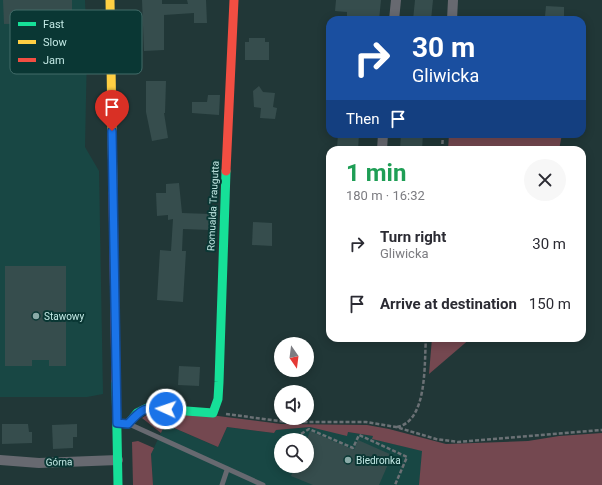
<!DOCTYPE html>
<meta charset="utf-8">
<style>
:root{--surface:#fff;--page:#f7f7f7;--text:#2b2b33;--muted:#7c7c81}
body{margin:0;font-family:Roboto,sans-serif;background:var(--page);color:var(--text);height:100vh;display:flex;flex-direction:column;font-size:15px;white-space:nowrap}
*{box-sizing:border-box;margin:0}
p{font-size:13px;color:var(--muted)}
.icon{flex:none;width:22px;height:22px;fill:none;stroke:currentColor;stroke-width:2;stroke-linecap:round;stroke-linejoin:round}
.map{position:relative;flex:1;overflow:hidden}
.panel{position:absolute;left:326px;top:146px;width:260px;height:196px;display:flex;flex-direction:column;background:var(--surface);border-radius:12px;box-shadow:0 2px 10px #0003}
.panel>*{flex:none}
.guide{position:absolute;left:326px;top:16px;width:260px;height:122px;border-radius:12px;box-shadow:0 2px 10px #0003;background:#1a4fa0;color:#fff;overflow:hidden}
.needle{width:26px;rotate:166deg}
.fabs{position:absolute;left:274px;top:337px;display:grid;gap:8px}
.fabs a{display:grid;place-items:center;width:40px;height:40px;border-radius:50%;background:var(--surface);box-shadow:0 2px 10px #0003;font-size:20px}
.pin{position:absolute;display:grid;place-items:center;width:34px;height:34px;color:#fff;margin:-41px -17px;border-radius:50% 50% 50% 0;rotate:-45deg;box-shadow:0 0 4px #0007}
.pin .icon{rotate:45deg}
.me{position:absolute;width:44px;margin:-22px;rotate:273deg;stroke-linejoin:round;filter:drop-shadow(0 0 3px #0008)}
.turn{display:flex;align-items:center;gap:14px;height:84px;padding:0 20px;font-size:18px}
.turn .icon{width:52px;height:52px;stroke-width:2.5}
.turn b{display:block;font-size:28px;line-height:34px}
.then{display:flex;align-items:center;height:38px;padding:0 20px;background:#0003;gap:8px;font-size:15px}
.round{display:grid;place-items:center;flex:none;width:42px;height:42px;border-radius:21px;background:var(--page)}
.overview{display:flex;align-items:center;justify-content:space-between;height:68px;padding:0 20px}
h1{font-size:24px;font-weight:700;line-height:30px;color:#1e9e55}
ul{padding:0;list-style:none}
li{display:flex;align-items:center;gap:12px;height:60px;padding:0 20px}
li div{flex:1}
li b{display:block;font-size:15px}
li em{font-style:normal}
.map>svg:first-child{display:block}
.built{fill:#184744;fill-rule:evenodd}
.green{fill:#744850}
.building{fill:#364d4d}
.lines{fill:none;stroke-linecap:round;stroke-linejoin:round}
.path{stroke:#6b7175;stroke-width:2.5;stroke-dasharray:4 2;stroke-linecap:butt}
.lane{stroke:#676970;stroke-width:5}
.street{stroke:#676970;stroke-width:10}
.fast{stroke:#16e098;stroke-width:9}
.slow{stroke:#ffcf43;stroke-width:9}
.jam{stroke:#f24e42;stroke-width:9}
.route-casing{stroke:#114b97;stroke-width:10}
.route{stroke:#1a73e8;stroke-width:7}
.poi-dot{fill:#8aaba8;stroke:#0a3734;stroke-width:1.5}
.labels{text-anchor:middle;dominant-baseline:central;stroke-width:4;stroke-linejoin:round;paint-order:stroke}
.street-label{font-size:10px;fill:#c3e9e5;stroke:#0a3734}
.poi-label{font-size:10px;fill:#c3e9e5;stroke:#0a3734;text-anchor:start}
.key{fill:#0a3734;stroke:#426c69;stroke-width:1}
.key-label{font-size:11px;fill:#c3e9e5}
</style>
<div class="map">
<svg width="602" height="485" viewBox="0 0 602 485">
<rect width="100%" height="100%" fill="#213737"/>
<g class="built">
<polygon points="0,0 85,0 87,50 85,147 99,171 103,394 87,397 0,397"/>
<path d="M 165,424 L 218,447 L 227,427 L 274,433 L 276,430 L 310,427 L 346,435 L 348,432 L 373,436 L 373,439 L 423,451 L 419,485 L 153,485 L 151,454 ZM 281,440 L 307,440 L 307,466 L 281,466 Z"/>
</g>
<g class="green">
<polygon points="449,134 562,134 559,150 448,150"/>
<polygon points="432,338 471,338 429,374"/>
<polygon points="151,412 218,416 281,424 367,425 389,429 446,444 528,441 559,436 602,433 602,485 419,485 422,451 372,439 373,436 348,432 347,436 310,427 276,430 274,433 227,427 218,447 165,424 161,433 142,418"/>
<polygon points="138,441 154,448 151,454 153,485 133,485 132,442"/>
</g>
<g class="building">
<polygon points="3,0 72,0 72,23 4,24"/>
<polygon points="142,0 162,0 162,4 188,4 187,0 206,0 207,23 194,23 194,13 164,15 164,50 144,51"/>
<polygon points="336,0 381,0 379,20 347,20 347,12 335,11"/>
<polygon points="415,0 433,0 431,20 413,20"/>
<polygon points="546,6 564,7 564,18 545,16"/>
<polygon points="249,38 265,38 265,42 269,42 269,60 245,60 245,42 249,42"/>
<polygon points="146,81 166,81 165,113 164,113 168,138 152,141 146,112"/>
<polygon points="259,86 263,92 275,93 273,107 277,108 275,119 260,118 261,108 254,107 253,91"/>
<polygon points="208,95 220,95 219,115 192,113 192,102 207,102"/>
<polygon points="338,134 359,134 358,150 337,148"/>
<polygon points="401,134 423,134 422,150 400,150"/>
<polygon points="179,183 182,213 210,214 210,230 183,229 182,251 186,251 183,302 157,300 160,250 171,251 173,219 168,220 168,215 157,216 156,193 166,193 166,184"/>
<polygon points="253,222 272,223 272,246 252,245"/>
<polygon points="5,266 66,266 66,366 49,366 49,360 32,360 32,366 5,366"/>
<polygon points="179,366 200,367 199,386 178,385"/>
<polygon points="2,424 28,424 29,432 32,432 32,443 2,444"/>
<polygon points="77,424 77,437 73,437 73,448 53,449 52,425"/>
<polygon points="310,431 354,450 358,440 392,455 379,485 313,485 291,476 295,466 307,466 307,439"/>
</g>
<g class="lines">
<g class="path">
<polyline points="442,150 443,134"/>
<polyline points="226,414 287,422 366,422 396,427 436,439 458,442 602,430"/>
<path d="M 397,427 C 428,421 424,363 426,338"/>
<polyline points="296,437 309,429 353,448 359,435 407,457 395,485"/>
</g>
<g class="lane">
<polyline points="129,424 263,485"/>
<polyline points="222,485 227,470"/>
</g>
<g class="street">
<polyline points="394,20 396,0"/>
<polyline points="452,20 453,0"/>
<polyline points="382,150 383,134"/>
<polyline points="0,460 39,463 118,460"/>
</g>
<g class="fast">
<polyline points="116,381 118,485"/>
<polyline points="117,423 128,424 137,413 147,408 213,413 218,399 219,382 226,171"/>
</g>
<polyline class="slow" points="110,0 113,193"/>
<g class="jam">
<polyline points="226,171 234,0"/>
<polyline points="113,193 116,381"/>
</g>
</g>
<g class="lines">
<g class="route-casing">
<path id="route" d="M 112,131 L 117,423 L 128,424 C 141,409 146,406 166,409"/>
</g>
<use href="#route" class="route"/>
</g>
<g class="poi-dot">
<circle cx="36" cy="316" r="4"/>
<circle cx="348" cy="460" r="4"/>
</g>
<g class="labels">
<g class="street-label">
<text transform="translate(213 206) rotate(-87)">Romualda Traugutta</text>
<text transform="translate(59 462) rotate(-1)">Górna</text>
</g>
<g class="poi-label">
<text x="44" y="316">Stawowy</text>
<text x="356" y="460">Biedronka</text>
</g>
</g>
<rect x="10" y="10" width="132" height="64" rx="6" class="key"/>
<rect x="18" y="22" width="18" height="4" fill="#16e098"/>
<rect x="18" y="40" width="18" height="4" fill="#ffcf43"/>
<rect x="18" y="58" width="18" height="4" fill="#f24e42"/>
<g class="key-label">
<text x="43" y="28">Fast</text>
<text x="43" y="46">Slow</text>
<text x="43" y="64">Jam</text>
</g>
</svg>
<div class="fabs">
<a><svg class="needle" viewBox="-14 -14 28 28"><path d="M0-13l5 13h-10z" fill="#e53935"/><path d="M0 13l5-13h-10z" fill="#7c7c81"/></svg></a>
<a><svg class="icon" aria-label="sound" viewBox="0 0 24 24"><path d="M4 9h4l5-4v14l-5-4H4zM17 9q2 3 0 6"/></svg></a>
<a><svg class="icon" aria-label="search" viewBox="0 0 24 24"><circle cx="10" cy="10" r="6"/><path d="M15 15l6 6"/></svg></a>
</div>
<div class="pin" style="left:112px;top:131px;background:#d93025"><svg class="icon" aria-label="arrive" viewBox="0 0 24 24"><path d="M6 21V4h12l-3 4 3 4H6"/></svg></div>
<svg class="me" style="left:166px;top:409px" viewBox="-20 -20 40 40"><circle r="17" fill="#1a73e8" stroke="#fff" stroke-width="3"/><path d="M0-11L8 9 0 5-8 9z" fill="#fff"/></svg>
<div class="guide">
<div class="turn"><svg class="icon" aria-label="right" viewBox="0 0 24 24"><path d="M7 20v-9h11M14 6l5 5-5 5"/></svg><div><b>30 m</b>Gliwicka</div></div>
<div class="then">Then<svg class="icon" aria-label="arrive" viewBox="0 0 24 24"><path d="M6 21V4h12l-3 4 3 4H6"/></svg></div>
</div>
<section class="panel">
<div class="overview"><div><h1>1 min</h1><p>180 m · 16:32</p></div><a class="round"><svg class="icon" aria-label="close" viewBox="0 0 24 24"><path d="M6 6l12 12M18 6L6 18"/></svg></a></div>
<ul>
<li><svg class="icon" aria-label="right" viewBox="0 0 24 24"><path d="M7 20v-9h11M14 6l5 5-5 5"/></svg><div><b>Turn right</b><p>Gliwicka</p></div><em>30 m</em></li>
<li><svg class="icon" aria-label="arrive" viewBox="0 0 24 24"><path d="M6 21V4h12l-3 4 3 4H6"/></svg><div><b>Arrive at destination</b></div><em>150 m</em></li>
</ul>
</section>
</div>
